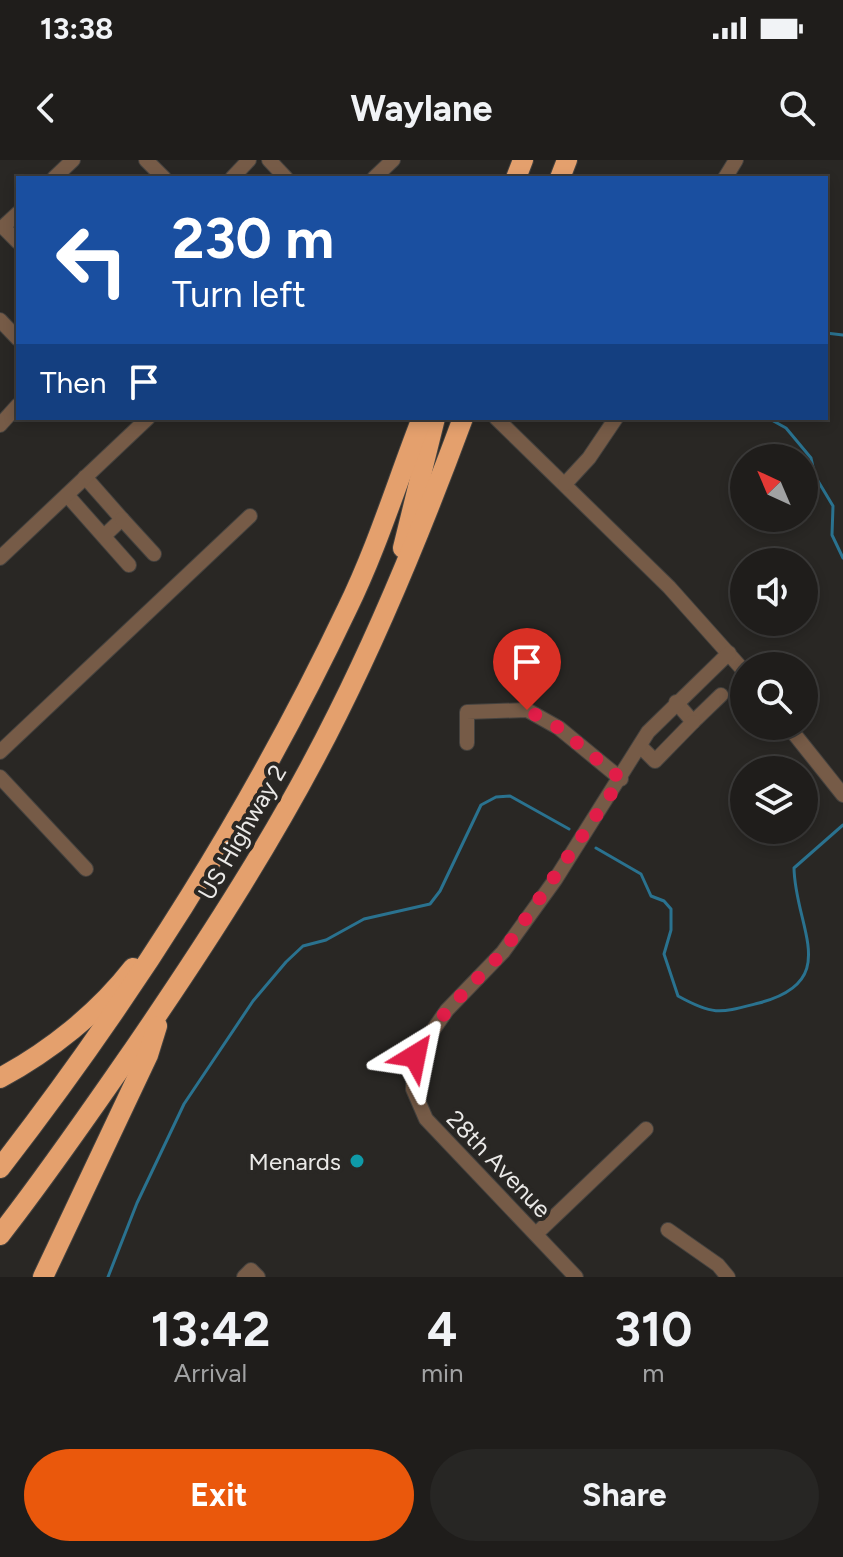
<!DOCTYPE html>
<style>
:root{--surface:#1f1d1b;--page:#272624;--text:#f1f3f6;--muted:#a1a2a3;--line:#3c3b3a;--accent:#ea580c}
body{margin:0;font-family:Figtree,sans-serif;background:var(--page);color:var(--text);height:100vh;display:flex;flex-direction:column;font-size:30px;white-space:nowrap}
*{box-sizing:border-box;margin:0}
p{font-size:26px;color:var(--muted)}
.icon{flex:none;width:44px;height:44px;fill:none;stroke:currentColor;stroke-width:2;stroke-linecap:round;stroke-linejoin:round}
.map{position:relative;height:1117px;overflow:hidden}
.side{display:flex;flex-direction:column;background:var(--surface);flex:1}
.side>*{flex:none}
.hud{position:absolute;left:16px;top:16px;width:812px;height:244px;border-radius:0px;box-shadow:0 4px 12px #0003,0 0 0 2px var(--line);background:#1a4fa0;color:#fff;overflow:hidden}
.needle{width:52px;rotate:316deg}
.tools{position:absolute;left:730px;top:284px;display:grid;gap:16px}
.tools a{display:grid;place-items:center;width:88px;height:88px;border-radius:50%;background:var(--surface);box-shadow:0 4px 12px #0003,0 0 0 2px var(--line);font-size:40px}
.pin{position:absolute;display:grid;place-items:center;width:68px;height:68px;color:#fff;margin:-82px -34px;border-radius:50% 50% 50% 0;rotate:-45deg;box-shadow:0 0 8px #0007}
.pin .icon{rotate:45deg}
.me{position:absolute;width:88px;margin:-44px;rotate:35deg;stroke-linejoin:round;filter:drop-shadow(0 0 6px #0008)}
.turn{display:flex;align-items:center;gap:28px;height:168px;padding:0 24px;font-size:36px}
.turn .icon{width:104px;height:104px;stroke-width:2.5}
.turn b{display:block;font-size:56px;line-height:68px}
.then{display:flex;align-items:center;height:76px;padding:0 24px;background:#0003;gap:16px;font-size:30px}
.eta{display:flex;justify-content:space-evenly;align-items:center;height:136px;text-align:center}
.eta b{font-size:48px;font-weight:700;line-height:56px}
.primary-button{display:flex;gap:16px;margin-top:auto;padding:16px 24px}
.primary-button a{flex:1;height:92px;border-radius:48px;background:var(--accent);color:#fff;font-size:32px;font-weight:700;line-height:92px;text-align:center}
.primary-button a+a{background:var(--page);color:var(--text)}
.status{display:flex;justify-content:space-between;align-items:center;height:56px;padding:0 40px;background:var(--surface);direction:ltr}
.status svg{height:22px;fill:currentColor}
header{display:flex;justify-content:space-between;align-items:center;height:104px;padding:0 24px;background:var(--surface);font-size:36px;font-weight:700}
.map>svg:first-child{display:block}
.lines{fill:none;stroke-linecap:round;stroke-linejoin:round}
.stream{stroke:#2a728f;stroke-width:3}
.minor-casing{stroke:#44423f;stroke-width:16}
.highway-casing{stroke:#44423f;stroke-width:22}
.minor{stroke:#765b47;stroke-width:14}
.highway{stroke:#e4a06d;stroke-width:20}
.route{stroke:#e11d48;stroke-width:14;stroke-dasharray:0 25.2}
.culture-dot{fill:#0f9aa8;stroke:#292724;stroke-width:3}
.labels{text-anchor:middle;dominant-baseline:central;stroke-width:8;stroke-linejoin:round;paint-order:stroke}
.street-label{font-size:24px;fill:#eae9e7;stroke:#292724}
.poi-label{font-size:24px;fill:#eae9e7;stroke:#292724;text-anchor:end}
</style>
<div class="status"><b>13:38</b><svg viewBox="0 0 49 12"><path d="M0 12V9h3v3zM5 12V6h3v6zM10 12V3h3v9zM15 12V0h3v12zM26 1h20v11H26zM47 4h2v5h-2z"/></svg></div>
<header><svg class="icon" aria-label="back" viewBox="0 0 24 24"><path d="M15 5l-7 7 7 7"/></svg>Waylane<svg class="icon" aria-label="search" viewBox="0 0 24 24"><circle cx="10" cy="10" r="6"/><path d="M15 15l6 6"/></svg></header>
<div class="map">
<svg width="843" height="1117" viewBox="0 0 843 1117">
<rect width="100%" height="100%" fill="#292724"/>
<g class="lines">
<g class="stream">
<polyline points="826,173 843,175"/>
<polyline points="768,258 786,268 811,298 815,316 833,346 832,375 843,398"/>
<path d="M 596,688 L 641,714 L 651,736 L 664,741 L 671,749 L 671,770 L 664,794 L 678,836 C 714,856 720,853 759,843 C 843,821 795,768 794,708 L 843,665"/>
<polyline points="108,1117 137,1043 184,944 253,841 286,802 303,786 326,780 364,759 430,744 440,731 481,645 496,637 510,636 569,669"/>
</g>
<g class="minor-casing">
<g id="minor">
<polyline points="146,0 164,18"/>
<polyline points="269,0 286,18"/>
<polyline points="54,18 73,0"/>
<polyline points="232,18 249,0"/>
<polyline points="374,18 393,0"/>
<polyline points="725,18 736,0"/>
<polyline points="18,53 3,67 18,82"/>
<polyline points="0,160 18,179"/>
<polyline points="496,258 669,427 744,511"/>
<polyline points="0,265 18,245"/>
<polyline points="85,317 122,359 104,376"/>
<polyline points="565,324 589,298 616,258"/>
<polyline points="67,335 129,405"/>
<polyline points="122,359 154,394"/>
<polyline points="0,398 148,258"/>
<polyline points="676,542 693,562 721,535"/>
<polyline points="788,566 843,635"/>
<polyline points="467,583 467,552 527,550 559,568 621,619"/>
<polyline points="640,586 655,601 693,562"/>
<polyline points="0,592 250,356"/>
<polyline points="0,617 86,709"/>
<polyline points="668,1070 718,1105 728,1117"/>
<polyline points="536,1074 646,969"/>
<polyline points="244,1117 251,1110 258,1117"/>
<polyline points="576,1117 426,959 413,929 415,896 447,850 503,792 555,720 648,572 729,493"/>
</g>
</g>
<g class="highway-casing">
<g id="highway">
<polyline points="516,18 523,0"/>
<polyline points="560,18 567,0"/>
<polyline points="403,388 435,258"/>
<path d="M 0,918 C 50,891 98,853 133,808"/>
<path d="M 0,1008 C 135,834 252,649 347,449 C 377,388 397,322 422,258"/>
<path d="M 0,1075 C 47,1015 90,952 134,889 C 208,781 280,670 338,553 C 386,457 426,358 463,258"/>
<polyline points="43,1117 148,895 157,866"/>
</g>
</g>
<use href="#minor" class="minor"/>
<use href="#highway" class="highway"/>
</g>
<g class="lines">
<polyline class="route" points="415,896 447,850 503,792 621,619 559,568 527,550"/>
</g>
<circle class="culture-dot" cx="357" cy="1001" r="8"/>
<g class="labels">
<g class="street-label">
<text transform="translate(242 672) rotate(-60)">US Highway 2</text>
<text transform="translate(499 1004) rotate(46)">28th Avenue</text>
</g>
<g class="poi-label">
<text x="341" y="1001">Menards</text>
</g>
</g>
</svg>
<div class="tools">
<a><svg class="needle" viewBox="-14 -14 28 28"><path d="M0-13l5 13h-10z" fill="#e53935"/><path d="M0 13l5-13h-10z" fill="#a1a2a3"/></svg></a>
<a><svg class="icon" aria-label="sound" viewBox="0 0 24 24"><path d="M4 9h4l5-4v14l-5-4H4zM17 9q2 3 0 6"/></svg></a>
<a><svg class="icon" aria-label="search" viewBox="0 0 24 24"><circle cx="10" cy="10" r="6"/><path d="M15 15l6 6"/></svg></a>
<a><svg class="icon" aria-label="layers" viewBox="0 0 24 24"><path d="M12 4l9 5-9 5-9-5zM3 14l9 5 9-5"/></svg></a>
</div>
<div class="pin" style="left:527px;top:550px;background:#d93025"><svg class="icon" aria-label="arrive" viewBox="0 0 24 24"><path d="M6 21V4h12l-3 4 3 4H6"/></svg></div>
<svg class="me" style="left:415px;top:896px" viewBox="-20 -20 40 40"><path d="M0-17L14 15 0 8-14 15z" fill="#e11d48" stroke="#fff" stroke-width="4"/></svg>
<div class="hud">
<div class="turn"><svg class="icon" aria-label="left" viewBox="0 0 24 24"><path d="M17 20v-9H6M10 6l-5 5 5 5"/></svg><div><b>230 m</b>Turn left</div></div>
<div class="then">Then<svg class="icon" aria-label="arrive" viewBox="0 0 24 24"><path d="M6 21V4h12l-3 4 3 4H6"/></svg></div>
</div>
</div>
<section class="side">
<div class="eta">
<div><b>13:42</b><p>Arrival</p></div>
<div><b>4</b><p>min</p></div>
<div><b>310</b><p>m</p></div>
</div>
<div class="primary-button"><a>Exit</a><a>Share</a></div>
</section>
